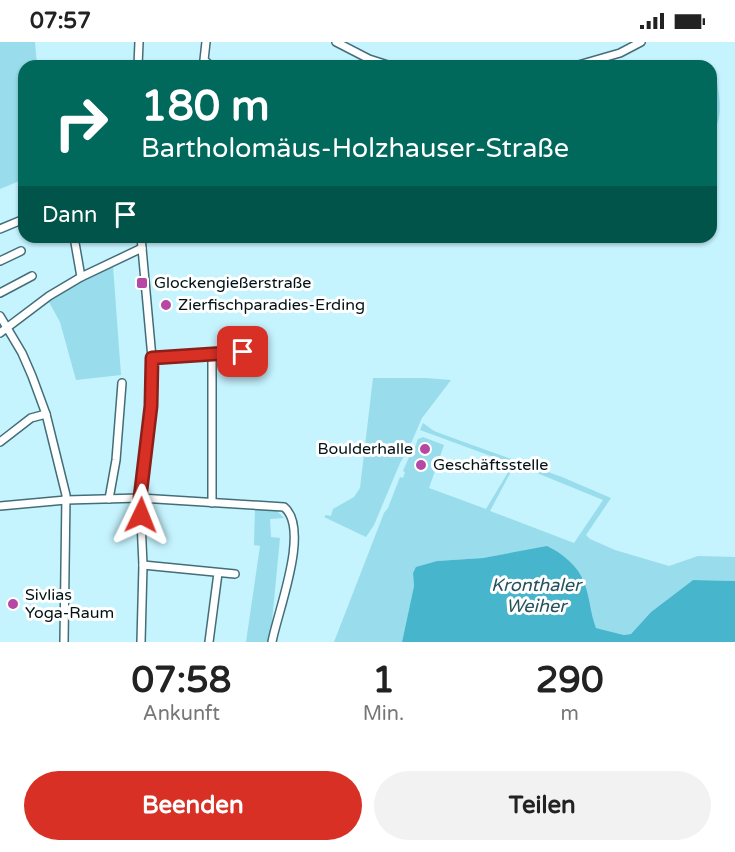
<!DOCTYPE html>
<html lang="de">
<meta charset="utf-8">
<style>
:root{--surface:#fff;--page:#f2f2f2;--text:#222;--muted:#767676;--accent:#d93025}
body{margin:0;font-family:"Varela Round",sans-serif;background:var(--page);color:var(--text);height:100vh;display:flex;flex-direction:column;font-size:22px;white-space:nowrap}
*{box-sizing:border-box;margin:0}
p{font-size:20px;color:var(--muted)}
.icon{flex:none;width:33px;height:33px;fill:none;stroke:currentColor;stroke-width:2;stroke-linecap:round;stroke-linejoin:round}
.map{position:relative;height:600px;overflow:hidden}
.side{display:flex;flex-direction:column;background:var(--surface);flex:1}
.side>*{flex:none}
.guide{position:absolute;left:18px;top:18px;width:699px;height:183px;border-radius:18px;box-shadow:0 2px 4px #0004;background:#00695c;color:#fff;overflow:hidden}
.pin{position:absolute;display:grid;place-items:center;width:51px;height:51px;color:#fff;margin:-26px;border-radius:12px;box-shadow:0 3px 9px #0006}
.me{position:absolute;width:66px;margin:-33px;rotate:2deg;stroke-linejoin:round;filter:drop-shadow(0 0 4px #0008)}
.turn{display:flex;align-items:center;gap:21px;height:126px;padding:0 24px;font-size:27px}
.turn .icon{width:78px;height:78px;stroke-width:2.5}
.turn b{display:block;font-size:42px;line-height:51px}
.then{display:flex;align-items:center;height:57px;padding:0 24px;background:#0003;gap:12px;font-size:22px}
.eta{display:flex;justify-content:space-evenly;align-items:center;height:102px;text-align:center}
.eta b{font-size:36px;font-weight:700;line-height:42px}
.primary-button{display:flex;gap:12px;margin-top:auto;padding:12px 24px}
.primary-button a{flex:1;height:69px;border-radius:36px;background:var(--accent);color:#fff;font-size:24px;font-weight:700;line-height:69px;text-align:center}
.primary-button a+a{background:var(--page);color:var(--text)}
.status{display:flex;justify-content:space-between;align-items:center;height:42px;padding:0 30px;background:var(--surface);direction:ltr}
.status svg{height:16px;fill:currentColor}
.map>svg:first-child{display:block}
.green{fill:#99dceb;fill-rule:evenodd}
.water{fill:#47b5cc}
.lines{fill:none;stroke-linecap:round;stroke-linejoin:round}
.minor-casing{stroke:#436e78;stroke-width:10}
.minor{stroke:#fff;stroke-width:7}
.route-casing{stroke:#8d1f18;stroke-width:15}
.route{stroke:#d93025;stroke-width:10}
.poi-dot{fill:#b747a4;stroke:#fff;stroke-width:2}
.labels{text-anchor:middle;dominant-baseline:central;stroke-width:6;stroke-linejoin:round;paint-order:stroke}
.poi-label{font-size:16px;fill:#021215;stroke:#fff;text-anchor:start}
.water-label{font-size:18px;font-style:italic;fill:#24535d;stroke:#fff}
</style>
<div class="status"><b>07:57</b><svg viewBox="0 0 49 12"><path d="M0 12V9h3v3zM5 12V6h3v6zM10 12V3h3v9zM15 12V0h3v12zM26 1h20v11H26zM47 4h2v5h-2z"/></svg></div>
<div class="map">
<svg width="735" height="600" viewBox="0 0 735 600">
<rect width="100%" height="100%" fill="#c5f3fe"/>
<g class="green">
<polygon points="0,0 35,0 37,24 24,24 24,137 0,147"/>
<path d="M 716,34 C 719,52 725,78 711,91 L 711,35 Z"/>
<polygon points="113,224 121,333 76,338 60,280 49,260 74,244"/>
<polygon points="373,336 426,336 451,338 422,376 409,406 400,421 374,483 366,495 324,475 326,473 331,474 333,467 354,455 360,446"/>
<path d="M 423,381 L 434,389 L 461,399 L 562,435 L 611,456 L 586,493 L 590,497 L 615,508 L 669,524 L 698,514 L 735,515 L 735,539 L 693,538 L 651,570 L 631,592 L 624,593 L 596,586 L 590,573 L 584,539 L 547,505 L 483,516 L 437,519 L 417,525 L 413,531 L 414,544 L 402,600 L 334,600 L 384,471 L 388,466 L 400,435 L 403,436 L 405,430 L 403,429 L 410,413 L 413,411 L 418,397 L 423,395 L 444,403 L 429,446 L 486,467 L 513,422 L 420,388 ZM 515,422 L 603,458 L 574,501 L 490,469 Z"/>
<polygon points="255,467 276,468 284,476 270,477 271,495 280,496 270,600 246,600 260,504 254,503"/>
</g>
<path class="water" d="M 547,504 C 562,511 578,524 584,540 C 590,555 590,571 596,586 L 624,593 L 631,592 L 651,570 L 693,538 L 735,539 L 735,600 L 402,600 L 414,544 L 413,531 L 416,525 L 437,519 L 483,516 Z"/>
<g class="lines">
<g class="minor-casing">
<g id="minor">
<polyline points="206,0 204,18 211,24"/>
<polyline points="336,0 369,17 391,24"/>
<polyline points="138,24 139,0"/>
<polyline points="575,24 620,11 641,0"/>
<polyline points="0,187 24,177"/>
<polyline points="74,195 81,235"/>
<polyline points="141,195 152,316 151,364 140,456 143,523 141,600"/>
<polyline points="0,219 21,209"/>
<polyline points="0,251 32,234"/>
<polyline points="0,274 22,311 32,334 46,372 66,453 64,600"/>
<polyline points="0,291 49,254 81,235 142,206"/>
<polyline points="212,311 212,461"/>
<polyline points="152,316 243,310"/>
<polyline points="0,400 31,376 46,372"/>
<polyline points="109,457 116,418 122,341"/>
<path d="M 0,464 L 66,458 L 140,456 L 284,465 C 311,487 277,571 272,600"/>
<polyline points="143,523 235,532"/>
<polyline points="209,600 218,531"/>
</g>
</g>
<use href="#minor" class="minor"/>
</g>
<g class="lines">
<g class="route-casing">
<polyline id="route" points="141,473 140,456 151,364 152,316 243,310"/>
</g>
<use href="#route" class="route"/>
</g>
<g class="poi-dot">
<rect x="136" y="235" width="12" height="12" rx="3"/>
<circle cx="166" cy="263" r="6"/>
<circle cx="425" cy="407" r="6"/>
<circle cx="421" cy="423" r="6"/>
<circle cx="13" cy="562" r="6"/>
</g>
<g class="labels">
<g class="poi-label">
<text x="154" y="241">Glockengießerstraße</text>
<text x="178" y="263">Zierfischparadies-Erding</text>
<text x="413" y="407" text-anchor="end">Boulderhalle</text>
<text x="433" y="423">Geschäftsstelle</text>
<text x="25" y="553">Sivlias<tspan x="25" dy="18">Yoga-Raum</tspan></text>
</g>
<g class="water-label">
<text x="536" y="543">Kronthaler<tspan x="536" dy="21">Weiher</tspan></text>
</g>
</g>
</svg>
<div class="pin" style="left:243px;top:310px;background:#d93025"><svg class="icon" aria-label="arrive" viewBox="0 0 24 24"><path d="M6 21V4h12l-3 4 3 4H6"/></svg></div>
<svg class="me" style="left:141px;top:473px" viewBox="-20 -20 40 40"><path d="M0-17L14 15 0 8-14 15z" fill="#d93025" stroke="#fff" stroke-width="4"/></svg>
<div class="guide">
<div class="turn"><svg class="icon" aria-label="right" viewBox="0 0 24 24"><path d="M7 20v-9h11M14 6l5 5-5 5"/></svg><div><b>180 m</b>Bartholomäus-Holzhauser-Straße</div></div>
<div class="then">Dann<svg class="icon" aria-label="arrive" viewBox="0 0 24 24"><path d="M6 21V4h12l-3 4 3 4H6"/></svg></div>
</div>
</div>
<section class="side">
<div class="eta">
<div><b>07:58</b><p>Ankunft</p></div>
<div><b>1</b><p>Min.</p></div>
<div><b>290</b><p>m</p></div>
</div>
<div class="primary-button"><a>Beenden</a><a>Teilen</a></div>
</section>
